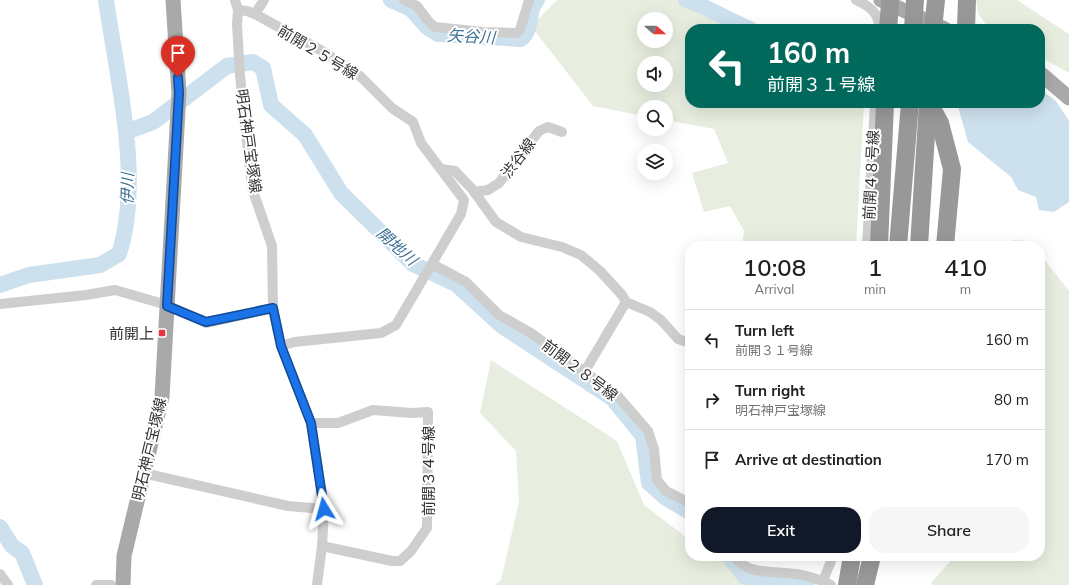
<!DOCTYPE html>
<meta charset="utf-8">
<style>
:root{--surface:#fff;--page:#f6f6f6;--text:#202124;--muted:#757577;--line:#e0e0e0;--accent:#111827}
body{margin:0;font-family:Mulish,"Noto Sans JP",sans-serif;background:var(--page);color:var(--text);height:100vh;display:flex;flex-direction:column;font-size:15px;white-space:nowrap}
*{box-sizing:border-box;margin:0}
p{font-size:13px;color:var(--muted)}
.icon{flex:none;width:22px;height:22px;fill:none;stroke:currentColor;stroke-width:2;stroke-linecap:round;stroke-linejoin:round}
.map{position:relative;flex:1;overflow:hidden}
.details{position:absolute;left:685px;top:241px;width:360px;height:320px;display:flex;flex-direction:column;background:var(--surface);border-radius:16px;box-shadow:0 4px 16px #0002}
.details>*{flex:none}
.top-card{position:absolute;left:685px;top:24px;width:360px;height:84px;border-radius:16px;box-shadow:0 4px 16px #0002;background:#00695c;color:#fff;overflow:hidden}
.needle{width:26px;rotate:111deg}
.fabs{position:absolute;left:637px;top:12px;display:grid;gap:8px}
.fabs a{display:grid;place-items:center;width:36px;height:36px;border-radius:50%;background:var(--surface);box-shadow:0 4px 16px #0002;font-size:20px}
.pin{position:absolute;display:grid;place-items:center;width:34px;height:34px;color:#fff;margin:-41px -17px;border-radius:50% 50% 50% 0;rotate:-45deg;box-shadow:0 0 4px #0007}
.pin .icon{rotate:45deg}
.me{position:absolute;width:44px;margin:-22px;rotate:352deg;stroke-linejoin:round;filter:drop-shadow(0 0 3px #0008)}
.turn{display:flex;align-items:center;gap:14px;height:84px;padding:0 16px;font-size:18px}
.turn .icon{width:52px;height:52px;stroke-width:2.5}
.turn b{display:block;font-size:28px;line-height:34px}
.eta{display:flex;justify-content:space-evenly;align-items:center;height:68px;text-align:center}
.eta b{font-size:24px;font-weight:600;line-height:28px}
.cta{display:flex;gap:8px;margin-top:auto;padding:8px 16px}
.cta a{flex:1;height:46px;border-radius:16px;background:var(--accent);color:#fff;font-size:16px;font-weight:600;line-height:46px;text-align:center}
.cta a+a{background:var(--page);color:var(--text)}
ul{padding:0;list-style:none}
li{display:flex;align-items:center;gap:12px;height:60px;padding:0 16px;border-top:1px solid var(--line)}
li div{flex:1}
li b{display:block;font-size:15px}
li em{font-style:normal}
.map>svg:first-child{display:block}
.green{fill:#e7eedf;fill-rule:evenodd}
.water{fill:#cce0ed}
.lines{fill:none;stroke-linecap:round;stroke-linejoin:round}
.river{stroke:#cce0ed;stroke-width:16}
.minor{stroke:#cecece;stroke-width:10}
.primary{stroke:#a9a9a9;stroke-width:15}
.motorway{stroke:#989898;stroke-width:18}
.route-casing{stroke:#114b97;stroke-width:10}
.route{stroke:#1a73e8;stroke-width:7}
.poi-dot{fill:#e6353f;stroke:#fff;stroke-width:1.5}
.labels{text-anchor:middle;dominant-baseline:central;stroke-width:4;stroke-linejoin:round;paint-order:stroke}
.street-label{font-size:15px;fill:#313131;stroke:#fff}
.poi-label{font-size:15px;fill:#313131;stroke:#fff;text-anchor:end}
.water-label{font-size:16px;font-style:italic;fill:#3d7295;stroke:#fff}
</style>
<div class="map">
<svg width="1069" height="585" viewBox="0 0 1069 585">
<rect width="100%" height="100%" fill="#fff"/>
<g class="green">
<path d="M 557,0 L 677,0 L 759,29 L 690,29 L 690,103 L 864,103 L 856,246 L 742,246 L 744,231 L 730,206 L 704,212 L 692,173 L 728,163 L 714,129 L 666,120 L 666,107 L 644,107 L 644,116 L 593,106 L 531,26 ZM 644,19 L 666,19 L 666,41 L 644,41 ZM 644,63 L 666,63 L 666,85 L 644,85 Z"/>
<polygon points="976,0 1017,0 1069,34 1069,73 1040,57 1040,29 989,29 978,13"/>
<polygon points="1013,240 1030,241 1034,246 1014,246"/>
<polygon points="1040,254 1069,291 1069,585 933,585 931,583 955,556 1040,556"/>
<polygon points="491,360 617,441 644,505 690,540 690,556 717,556 772,585 494,585 501,580 519,502 516,451 480,413"/>
</g>
<polygon class="water" points="1040,89 1056,101 1069,121 1069,202 1054,212 1039,210 1036,197 1018,190 1011,177 968,142 957,103 1040,103"/>
<g class="lines">
<g class="river">
<path d="M 391,0 L 411,9 L 427,27 L 438,34 L 521,39 C 534,28 526,11 537,0"/>
<path d="M 686,0 C 708,7 728,20 750,29"/>
<polyline points="126,132 153,122 227,66 253,62 263,68 271,105 305,135 341,193 413,264 456,284 502,326 612,398 643,436 649,483 666,498 690,512"/>
<path d="M 0,285 L 29,275 L 100,265 L 119,254 C 143,180 117,77 106,0"/>
<polyline points="0,527 12,546 22,553 35,585"/>
<polyline points="729,556 745,577 789,579 807,585"/>
</g>
<g class="minor">
<polyline points="235,0 238,10 237,24 240,76 252,188 272,246 273,308 281,346 311,423 324,509 322,546 317,585"/>
<polyline points="404,0 417,6 429,22 435,27 483,32 516,33 520,30 529,0"/>
<path d="M 856,0 C 869,6 880,13 879,29"/>
<polyline points="238,10 247,11 255,14 324,52 361,77 392,108 413,122 421,143 464,200 461,214 396,325 381,333 294,342 281,346"/>
<polyline points="255,14 264,0"/>
<polyline points="441,169 455,171 472,189 496,222 521,237 562,247 581,255 600,271 622,295 626,302 650,312 661,320 678,339 690,343"/>
<polyline points="474,192 488,190 499,183 539,131 548,127 562,132"/>
<polyline points="867,246 875,103"/>
<polyline points="432,264 466,282 499,315 531,333 617,395 648,431 654,449 657,480 666,491 690,503"/>
<polyline points="0,304 86,295 115,290 167,305 206,323 273,308"/>
<polyline points="585,371 626,302"/>
<polyline points="311,423 338,423 373,410 412,413 428,412 427,528 411,551 400,561 392,561 322,546"/>
<polyline points="143,473 288,506 324,509"/>
<path d="M 734,556 C 747,574 766,571 786,573 C 802,574 817,578 831,585"/>
<polyline points="0,574 8,585"/>
<polyline points="823,581 833,556"/>
<polyline points="96,585 111,585"/>
</g>
<g class="primary">
<polyline points="881,0 945,29"/>
<polyline points="1040,73 1069,98"/>
<polyline points="123,585 124,556 162,397 179,93 173,0"/>
</g>
<g class="motorway">
<polyline points="888,29 890,4"/>
<polyline points="913,29 915,0"/>
<polyline points="933,29 936,0"/>
<polyline points="966,29 967,0"/>
<polyline points="929,103 940,123 952,169 945,246"/>
<polyline points="879,246 885,103"/>
<polyline points="898,246 910,103"/>
<polyline points="919,246 928,103"/>
<polyline points="847,585 852,556"/>
<polyline points="865,585 872,556"/>
</g>
</g>
<g class="lines">
<g class="route-casing">
<polyline id="route" points="178,77 179,93 167,306 206,322 273,308 281,346 311,423 324,509"/>
</g>
<use href="#route" class="route"/>
</g>
<rect class="poi-dot" x="158" y="329" width="8" height="8" rx="2"/>
<g class="labels">
<g class="street-label">
<text transform="translate(318 52) rotate(31)">前開２５号線</text>
<text transform="translate(249 141) rotate(82)">明石神戸宝塚線</text>
<text transform="translate(518 158) rotate(-53)">渋谷線</text>
<text transform="translate(871 175) rotate(-87)">前開４８号線</text>
<text transform="translate(580 370) rotate(37)">前開２８号線</text>
<text transform="translate(149 449) rotate(-77)">明石神戸宝塚線</text>
<text transform="translate(428 471) rotate(-90)">前開３４号線</text>
</g>
<g class="poi-label">
<text x="154" y="333">前開上</text>
</g>
<g class="water-label">
<text transform="translate(471 36) rotate(3)">矢谷川</text>
<text transform="translate(127 189) rotate(-89)">伊川</text>
<text transform="translate(397 246) rotate(42)">開地川</text>
</g>
</g>
</svg>
<div class="fabs">
<a><svg class="needle" viewBox="-14 -14 28 28"><path d="M0-13l5 13h-10z" fill="#e53935"/><path d="M0 13l5-13h-10z" fill="#757577"/></svg></a>
<a><svg class="icon" aria-label="sound" viewBox="0 0 24 24"><path d="M4 9h4l5-4v14l-5-4H4zM17 9q2 3 0 6"/></svg></a>
<a><svg class="icon" aria-label="search" viewBox="0 0 24 24"><circle cx="10" cy="10" r="6"/><path d="M15 15l6 6"/></svg></a>
<a><svg class="icon" aria-label="layers" viewBox="0 0 24 24"><path d="M12 4l9 5-9 5-9-5zM3 14l9 5 9-5"/></svg></a>
</div>
<div class="pin" style="left:178px;top:77px;background:#d93025"><svg class="icon" aria-label="arrive" viewBox="0 0 24 24"><path d="M6 21V4h12l-3 4 3 4H6"/></svg></div>
<svg class="me" style="left:324px;top:509px" viewBox="-20 -20 40 40"><path d="M0-17L14 15 0 8-14 15z" fill="#1a73e8" stroke="#fff" stroke-width="4"/></svg>
<div class="top-card">
<div class="turn"><svg class="icon" aria-label="left" viewBox="0 0 24 24"><path d="M17 20v-9H6M10 6l-5 5 5 5"/></svg><div><b>160 m</b>前開３１号線</div></div>
</div>
<section class="details">
<div class="eta">
<div><b>10:08</b><p>Arrival</p></div>
<div><b>1</b><p>min</p></div>
<div><b>410</b><p>m</p></div>
</div>
<ul>
<li><svg class="icon" aria-label="left" viewBox="0 0 24 24"><path d="M17 20v-9H6M10 6l-5 5 5 5"/></svg><div><b>Turn left</b><p>前開３１号線</p></div><em>160 m</em></li>
<li><svg class="icon" aria-label="right" viewBox="0 0 24 24"><path d="M7 20v-9h11M14 6l5 5-5 5"/></svg><div><b>Turn right</b><p>明石神戸宝塚線</p></div><em>80 m</em></li>
<li><svg class="icon" aria-label="arrive" viewBox="0 0 24 24"><path d="M6 21V4h12l-3 4 3 4H6"/></svg><div><b>Arrive at destination</b></div><em>170 m</em></li>
</ul>
<div class="cta"><a>Exit</a><a>Share</a></div>
</section>
</div>
